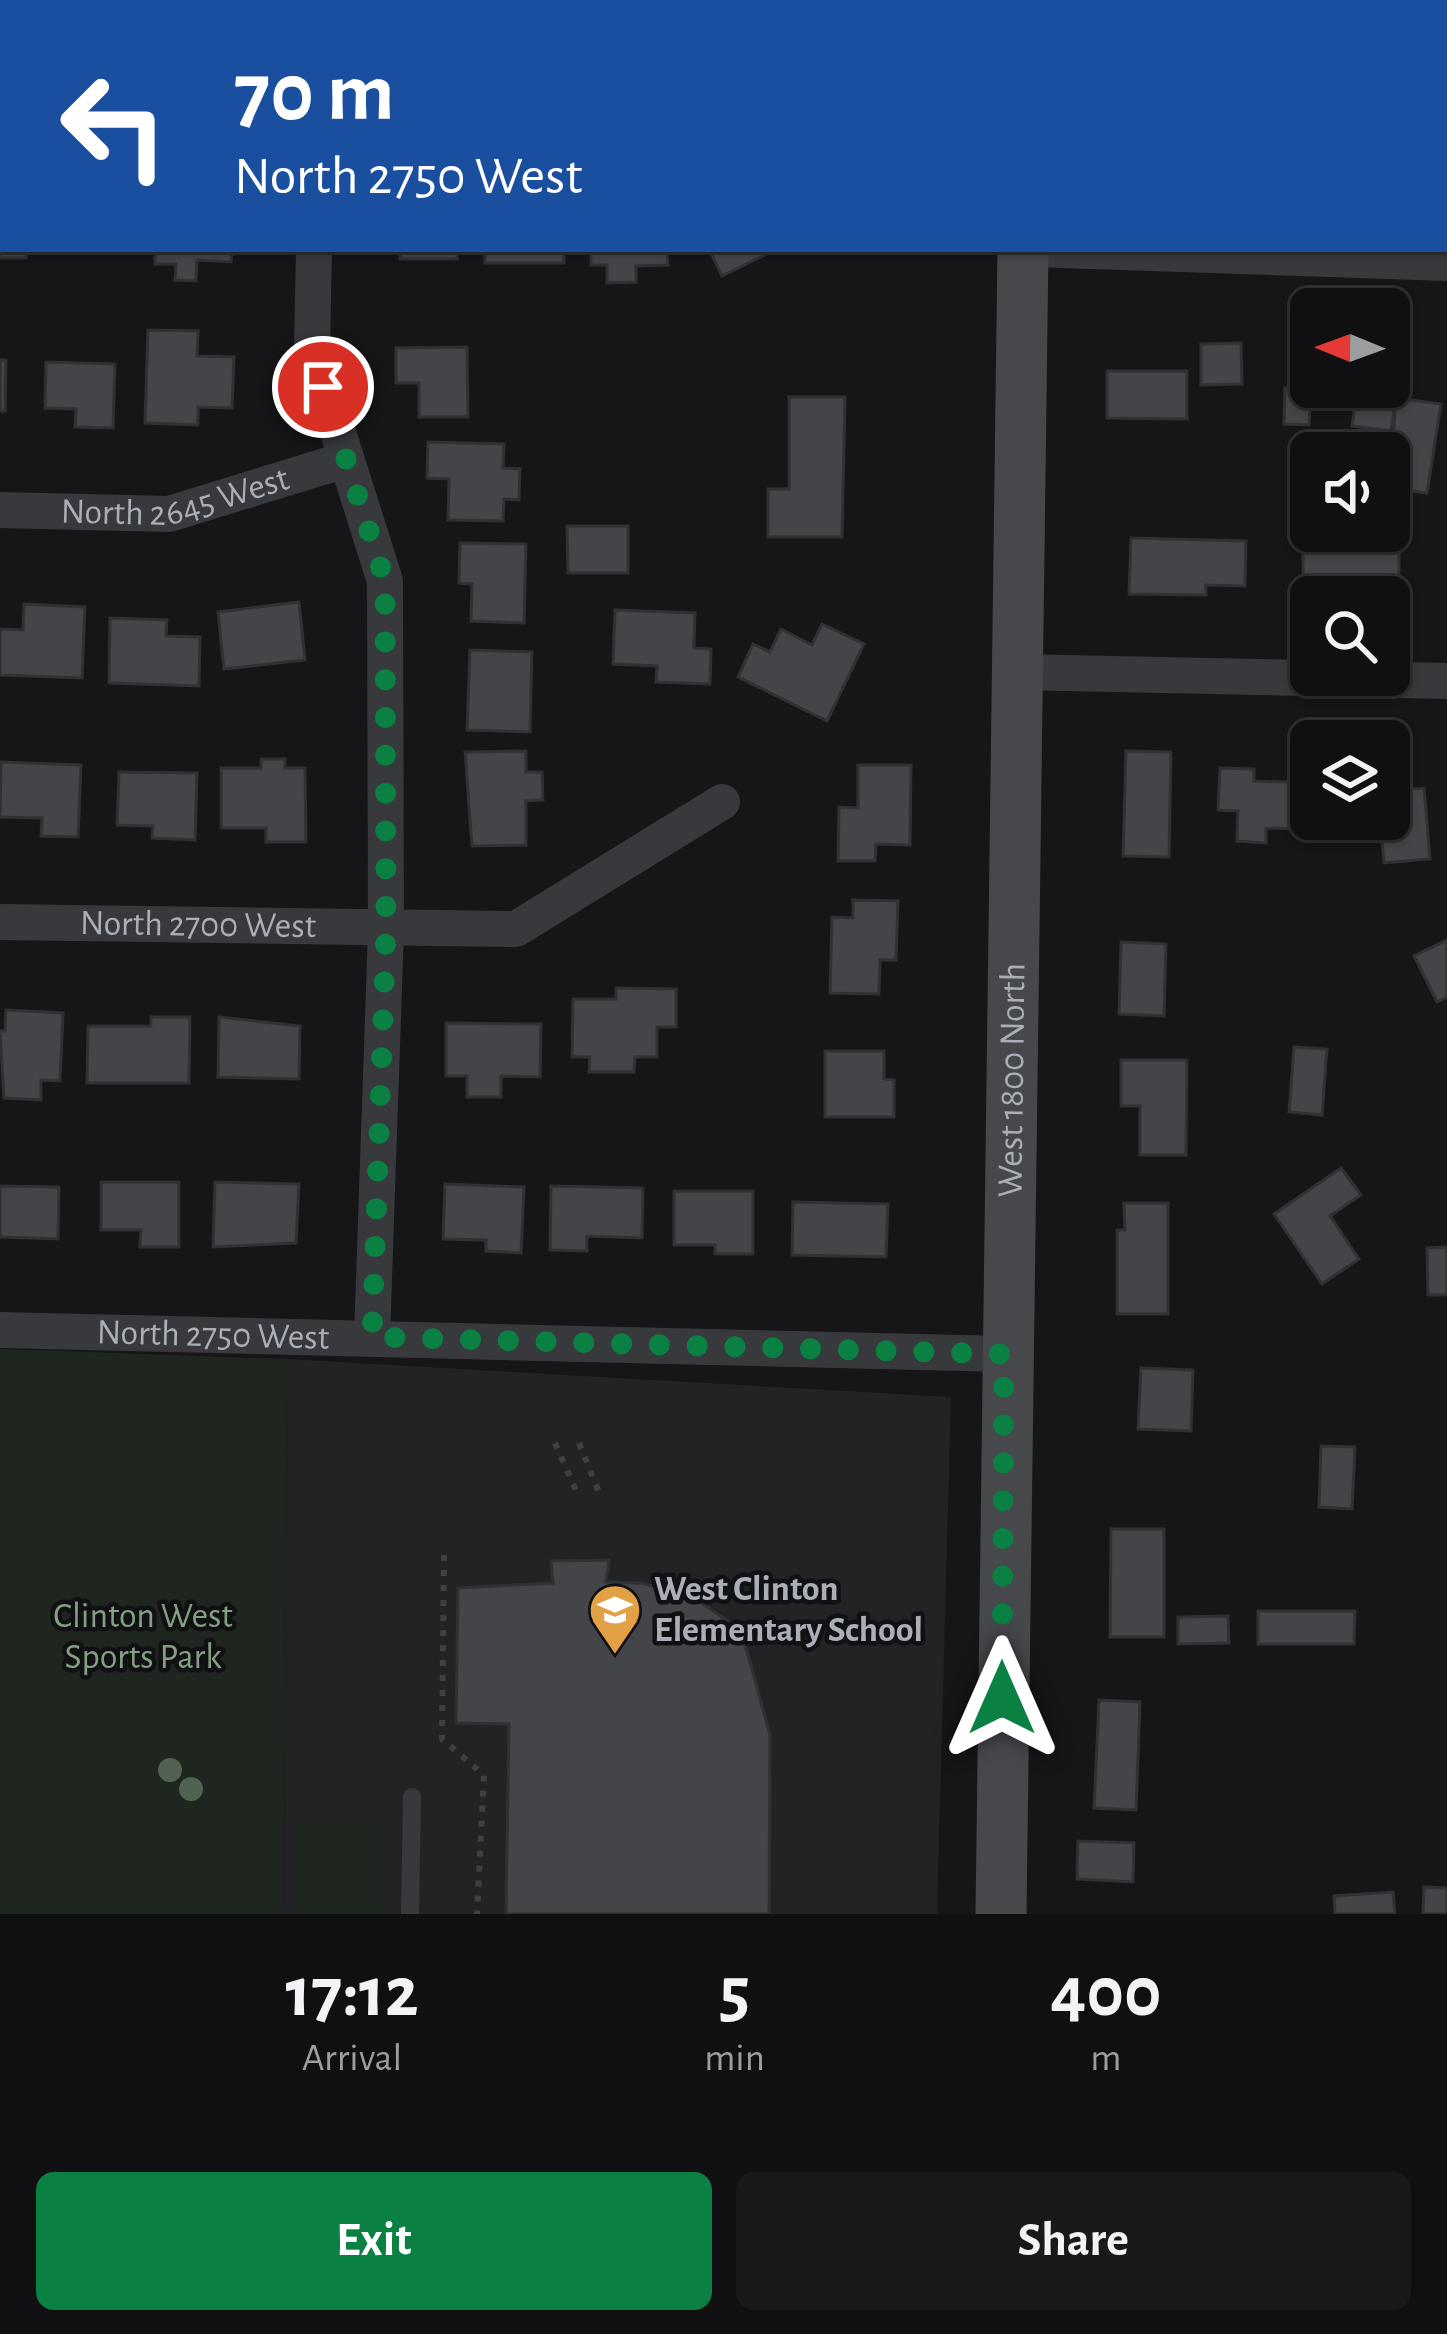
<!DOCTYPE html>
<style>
:root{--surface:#101012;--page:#19191b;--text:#f1f3f6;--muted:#9c9d9f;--line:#303032;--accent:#0b8043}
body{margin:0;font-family:"Alegreya Sans",sans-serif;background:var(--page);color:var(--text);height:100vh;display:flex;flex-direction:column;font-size:45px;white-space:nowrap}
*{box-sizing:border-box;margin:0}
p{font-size:39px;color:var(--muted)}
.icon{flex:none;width:66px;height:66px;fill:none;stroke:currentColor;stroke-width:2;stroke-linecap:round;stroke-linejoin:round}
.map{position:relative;height:1914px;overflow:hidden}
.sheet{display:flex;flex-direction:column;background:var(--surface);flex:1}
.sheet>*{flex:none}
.hud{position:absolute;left:0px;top:0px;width:1449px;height:252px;box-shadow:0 3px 9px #0004,0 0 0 3px var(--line);background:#1a4fa0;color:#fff;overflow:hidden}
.needle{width:78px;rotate:271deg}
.fabs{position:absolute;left:1290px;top:288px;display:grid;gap:24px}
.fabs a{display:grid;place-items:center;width:120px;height:120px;border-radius:18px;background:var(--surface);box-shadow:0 3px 9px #0004,0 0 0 3px var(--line);font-size:60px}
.pin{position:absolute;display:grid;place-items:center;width:102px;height:102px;color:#fff;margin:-51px;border:6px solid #fff;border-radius:50%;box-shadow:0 3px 12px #0007}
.me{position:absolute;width:132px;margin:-66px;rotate:0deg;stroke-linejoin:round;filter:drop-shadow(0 0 9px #0008)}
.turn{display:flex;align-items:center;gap:42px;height:252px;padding:0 36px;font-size:54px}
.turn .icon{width:156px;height:156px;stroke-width:2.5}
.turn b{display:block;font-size:84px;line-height:102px}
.eta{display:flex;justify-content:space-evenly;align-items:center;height:204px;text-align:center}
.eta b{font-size:72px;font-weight:700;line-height:84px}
.button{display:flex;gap:24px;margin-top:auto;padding:24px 36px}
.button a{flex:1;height:138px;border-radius:18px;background:var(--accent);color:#fff;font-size:48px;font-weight:700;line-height:138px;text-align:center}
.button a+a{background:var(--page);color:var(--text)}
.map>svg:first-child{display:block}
.built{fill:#222325}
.green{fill:#1f261f}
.building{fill:#434548;stroke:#303134;stroke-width:3}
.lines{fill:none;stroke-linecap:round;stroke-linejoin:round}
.path{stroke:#3e4044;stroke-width:6;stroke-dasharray:6 9;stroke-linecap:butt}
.service{stroke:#38393d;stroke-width:18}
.minor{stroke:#38393d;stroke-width:36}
.secondary{stroke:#46484c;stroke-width:51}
.tree{fill:#526252}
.route{stroke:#0b8043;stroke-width:21;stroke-dasharray:0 37.8}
.labels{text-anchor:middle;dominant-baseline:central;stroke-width:9;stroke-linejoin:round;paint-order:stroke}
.street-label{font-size:36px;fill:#aaafb7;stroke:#111113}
.poi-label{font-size:36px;font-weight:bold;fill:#aaafb7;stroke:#111113;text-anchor:start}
.park-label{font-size:36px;fill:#83a082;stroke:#111113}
</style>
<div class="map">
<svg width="1447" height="1914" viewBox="0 0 1447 1914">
<rect width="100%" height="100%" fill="#161618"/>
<polygon class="built" points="287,1359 951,1397 937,1914 284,1914"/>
<g class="green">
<polygon points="0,1349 287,1359 284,1914 0,1914"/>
<polygon points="298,1822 382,1824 382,1914 298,1914"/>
</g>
<g class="building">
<polygon points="0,186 3,249 26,249 26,258 0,258"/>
<polygon points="155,249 232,249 231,262 197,260 196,281 175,280 176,264 155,264"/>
<rect x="400" y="249" width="57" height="10"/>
<rect x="485" y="249" width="79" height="14"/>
<polygon points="591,249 667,249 668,265 636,266 636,282 607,283 607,265 591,265"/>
<polygon points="709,249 777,249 722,276"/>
<polygon points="148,330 198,331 197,356 234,357 232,408 198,407 198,425 145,423"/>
<polygon points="1241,343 1242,384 1201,385 1201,344"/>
<polygon points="467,347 468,417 419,417 419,383 396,383 396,348"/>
<polygon points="0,360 6,360 5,411 0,411"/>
<polygon points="46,362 115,364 113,428 75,427 76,409 45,408"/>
<polygon points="1389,368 1400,369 1391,431 1352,426 1358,387 1389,387"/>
<polygon points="1107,371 1187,371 1187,419 1107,418"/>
<polygon points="1285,388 1311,389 1309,425 1284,424"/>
<polygon points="789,397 845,397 842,537 768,537 768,489 789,489"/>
<polygon points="1396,398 1441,404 1427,493 1389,488"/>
<polygon points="428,442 504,444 503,468 520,469 519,500 504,499 503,521 448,520 449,479 427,478"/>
<polygon points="567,526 628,526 628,573 568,573"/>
<polygon points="1348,534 1399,534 1399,591 1303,591 1303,549 1349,549"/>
<polygon points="1131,538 1246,541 1245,586 1206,585 1206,595 1129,594"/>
<polygon points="460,543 526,544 524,623 471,621 472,584 459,583"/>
<polygon points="299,602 305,660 224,669 218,612"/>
<polygon points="24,604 85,607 82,678 0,675 0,629 23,630"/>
<polygon points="615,610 695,613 694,648 711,649 710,684 656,682 657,666 613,664"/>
<polygon points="110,618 167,620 166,636 200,637 199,686 109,683"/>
<polygon points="822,624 864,644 827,721 738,677 753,644 770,652 781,629 812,645"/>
<polygon points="470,650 532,652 530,732 467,730"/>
<polygon points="526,751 526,772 542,772 543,800 526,801 526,845 472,846 465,752"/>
<polygon points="1126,751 1171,752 1169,857 1123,856"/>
<polygon points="261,759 285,759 285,768 305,768 306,842 266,842 266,828 221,828 221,768 261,768"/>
<polygon points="1,762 81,765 78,837 41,836 42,818 0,817"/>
<polygon points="858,765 911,765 910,845 876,844 875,861 838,861 839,807 858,808"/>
<polygon points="1220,768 1254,769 1254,781 1311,783 1313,829 1266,828 1266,843 1237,841 1238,811 1218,810"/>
<polygon points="119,772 197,773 195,840 152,838 153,826 117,825"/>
<polygon points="1424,788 1430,859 1384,863 1380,819 1389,819 1389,791"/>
<polygon points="853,900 898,901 896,960 880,960 879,994 830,993 832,917 853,918"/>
<polygon points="1447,940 1447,997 1437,1002 1414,956"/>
<polygon points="1121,942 1166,944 1164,1016 1119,1014"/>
<polygon points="616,988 676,989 676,1027 657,1027 657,1057 635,1057 634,1072 589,1072 590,1057 572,1057 573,999 616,999"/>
<polygon points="6,1010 63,1013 60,1081 41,1080 41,1100 4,1098 0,1031 5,1031"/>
<polygon points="151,1017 190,1017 189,1083 87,1083 88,1026 151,1026"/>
<polygon points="219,1017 300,1026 299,1079 218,1077"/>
<polygon points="446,1023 541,1024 540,1077 501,1076 501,1097 467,1097 467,1076 446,1076"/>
<polygon points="1294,1047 1327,1049 1322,1115 1289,1112"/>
<polygon points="825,1051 884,1051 884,1079 894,1080 894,1117 825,1117"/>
<polygon points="1121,1060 1187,1060 1186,1155 1140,1155 1140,1106 1121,1106"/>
<polygon points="1341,1168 1361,1195 1330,1216 1359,1259 1322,1284 1274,1214"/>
<polygon points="101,1182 179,1182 179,1247 140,1247 141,1230 101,1230"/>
<polygon points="215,1182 299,1184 296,1243 213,1247"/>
<polygon points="445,1184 524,1187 521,1253 486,1251 486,1240 443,1239"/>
<polygon points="0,1186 59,1187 58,1239 0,1237"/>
<polygon points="551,1186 643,1188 642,1238 587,1236 587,1251 550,1250"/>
<polygon points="674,1191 753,1191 753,1254 715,1254 715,1245 674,1245"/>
<polygon points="793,1202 888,1204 886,1257 792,1255"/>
<polygon points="1124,1203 1168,1203 1168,1314 1117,1314 1117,1230 1125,1230"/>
<polygon points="1447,1247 1447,1295 1428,1295 1427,1248"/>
<polygon points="1141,1368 1193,1370 1191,1431 1138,1429"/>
<polygon points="1321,1446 1355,1447 1352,1509 1319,1507"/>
<polygon points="1111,1529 1164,1529 1164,1637 1110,1637"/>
<polygon points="609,1560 606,1582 641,1583 693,1597 735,1626 747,1651 770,1735 769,1914 506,1914 509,1724 456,1723 458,1588 553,1583 551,1561"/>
<polygon points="1258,1611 1355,1611 1354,1644 1258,1644"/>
<polygon points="1228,1616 1229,1643 1178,1644 1178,1617"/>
<polygon points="1099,1700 1140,1702 1136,1810 1094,1808"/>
<polygon points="1078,1841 1134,1843 1133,1882 1077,1879"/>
<polygon points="1424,1887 1447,1888 1447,1914 1423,1914"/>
<polygon points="1393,1892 1395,1914 1335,1914 1334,1896"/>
</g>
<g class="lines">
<g class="path">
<polyline points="555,1443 578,1495"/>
<polyline points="579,1443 600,1495"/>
<polyline points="444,1555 442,1739 484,1775 477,1914"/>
</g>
<polyline class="service" points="410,1914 412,1797"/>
<g class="minor">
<polyline points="318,3 318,0"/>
<polyline points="725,3 726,0"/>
<polyline points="0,97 3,97"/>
<polyline points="314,249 312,350 385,581 386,930 372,1337"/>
<polyline points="1031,249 1447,263"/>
<path id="s1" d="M 0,510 L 169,514 L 345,460"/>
<polyline points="1016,672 1447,681"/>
<path id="s2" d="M 0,922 L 516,929 L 722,802"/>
<path id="s3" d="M 0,1330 L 1004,1354"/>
</g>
<g class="secondary">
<polyline points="1027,3 1027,0"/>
<path id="s4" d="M 1001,1914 L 1023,249"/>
</g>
</g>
<g class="tree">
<circle cx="170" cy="1770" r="12"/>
<circle cx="191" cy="1789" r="12"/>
</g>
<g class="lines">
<polyline class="route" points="323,387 385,581 386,931 372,1337 1004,1354 1002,1698"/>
</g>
<defs>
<g id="school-pin" transform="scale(2.7)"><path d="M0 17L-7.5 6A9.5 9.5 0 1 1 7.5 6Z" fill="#e2a145" stroke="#111113"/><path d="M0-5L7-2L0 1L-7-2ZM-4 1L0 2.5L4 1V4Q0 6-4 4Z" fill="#fff"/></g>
</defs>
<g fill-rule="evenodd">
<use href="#school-pin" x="615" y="1610"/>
</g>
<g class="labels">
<g class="street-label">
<text stroke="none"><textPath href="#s1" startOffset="177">North 2645 West</textPath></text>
<text stroke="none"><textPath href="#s2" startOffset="198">North 2700 West</textPath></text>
<text stroke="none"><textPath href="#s4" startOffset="834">West 1800 North</textPath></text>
<text stroke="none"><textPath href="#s3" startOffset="213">North 2750 West</textPath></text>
</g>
<g class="poi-label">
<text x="654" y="1589">West Clinton<tspan x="654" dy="41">Elementary School</tspan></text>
</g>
<g class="park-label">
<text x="143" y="1616">Clinton West<tspan x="143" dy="41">Sports Park</tspan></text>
</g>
</g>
</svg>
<div class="fabs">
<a><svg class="needle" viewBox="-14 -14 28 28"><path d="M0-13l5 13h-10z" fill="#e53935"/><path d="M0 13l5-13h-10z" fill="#9c9d9f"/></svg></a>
<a><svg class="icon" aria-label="sound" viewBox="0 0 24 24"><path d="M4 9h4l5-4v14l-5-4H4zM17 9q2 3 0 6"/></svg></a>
<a><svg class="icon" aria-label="search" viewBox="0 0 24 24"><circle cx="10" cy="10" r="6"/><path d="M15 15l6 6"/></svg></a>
<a><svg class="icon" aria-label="layers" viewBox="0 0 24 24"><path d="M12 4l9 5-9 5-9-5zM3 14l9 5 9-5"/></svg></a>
</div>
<div class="pin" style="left:323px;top:387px;background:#d93025"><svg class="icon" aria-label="arrive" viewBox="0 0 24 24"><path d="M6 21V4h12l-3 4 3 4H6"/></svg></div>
<svg class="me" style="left:1002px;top:1698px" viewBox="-20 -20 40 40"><path d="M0-17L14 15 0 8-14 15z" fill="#0b8043" stroke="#fff" stroke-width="4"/></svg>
<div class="hud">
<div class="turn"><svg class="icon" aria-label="left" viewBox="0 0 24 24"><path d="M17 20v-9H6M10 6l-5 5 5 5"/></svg><div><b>70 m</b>North 2750 West</div></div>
</div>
</div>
<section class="sheet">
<div class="eta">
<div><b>17:12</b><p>Arrival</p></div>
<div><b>5</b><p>min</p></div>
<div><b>400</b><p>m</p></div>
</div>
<div class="button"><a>Exit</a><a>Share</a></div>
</section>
